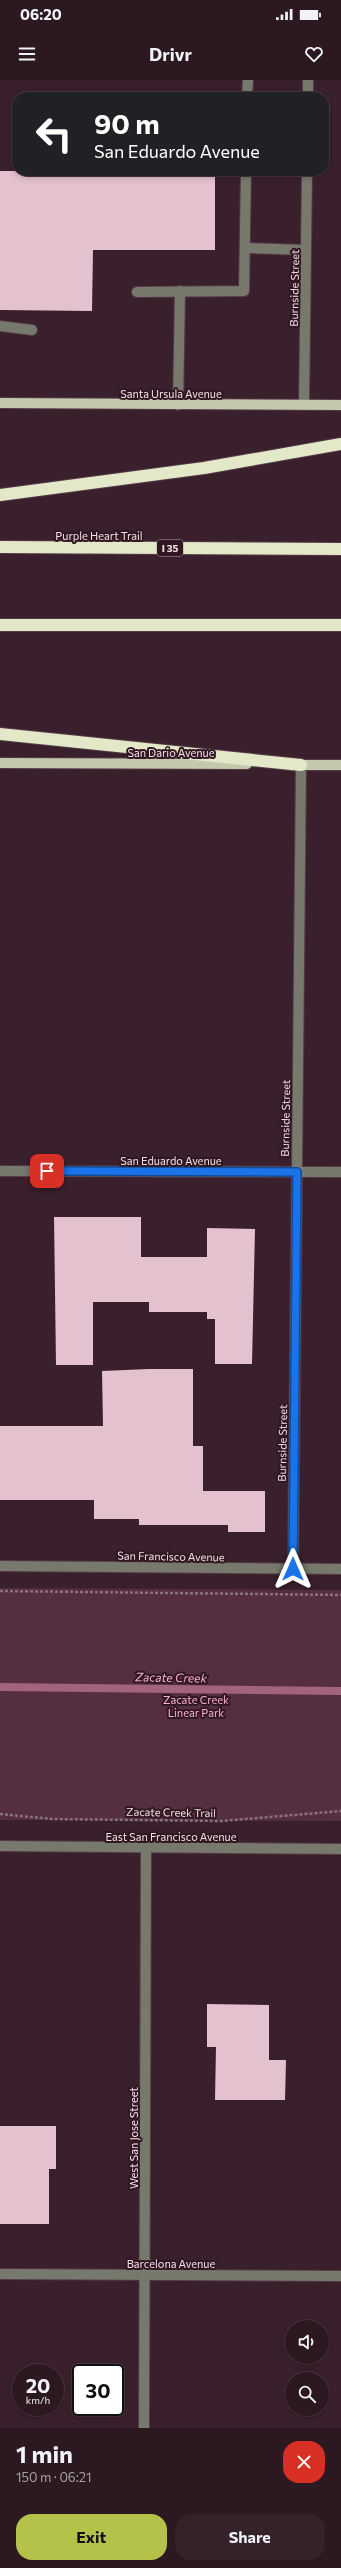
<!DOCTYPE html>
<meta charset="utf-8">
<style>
:root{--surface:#2c1821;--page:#34212a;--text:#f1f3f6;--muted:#a6a0a5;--line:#48373f;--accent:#b5c249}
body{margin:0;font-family:Commissioner,sans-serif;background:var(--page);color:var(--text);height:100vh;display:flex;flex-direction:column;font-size:15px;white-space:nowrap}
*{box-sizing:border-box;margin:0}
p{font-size:13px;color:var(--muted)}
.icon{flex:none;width:22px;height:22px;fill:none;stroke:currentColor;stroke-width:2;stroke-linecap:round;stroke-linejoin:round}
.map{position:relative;height:2348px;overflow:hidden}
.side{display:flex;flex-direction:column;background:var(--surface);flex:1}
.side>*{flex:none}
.top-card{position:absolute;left:12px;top:12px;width:317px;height:84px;border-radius:16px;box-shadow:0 2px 6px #0003,0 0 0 1px var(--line);background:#202124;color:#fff;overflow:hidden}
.buttons{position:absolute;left:285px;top:2240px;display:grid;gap:8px}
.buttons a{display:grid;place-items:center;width:44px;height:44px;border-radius:50%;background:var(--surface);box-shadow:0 2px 6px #0003,0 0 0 1px var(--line);font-size:20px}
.speed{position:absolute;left:12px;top:2284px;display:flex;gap:8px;font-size:20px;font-weight:700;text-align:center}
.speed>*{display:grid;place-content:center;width:52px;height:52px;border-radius:50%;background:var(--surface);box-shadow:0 2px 6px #0003,0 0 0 1px var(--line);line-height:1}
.speed small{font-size:10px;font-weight:400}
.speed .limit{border:2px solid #111;border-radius:6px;background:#fff;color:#111}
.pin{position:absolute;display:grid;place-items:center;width:34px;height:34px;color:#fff;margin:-17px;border-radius:8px;box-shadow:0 2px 6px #0006}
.me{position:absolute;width:44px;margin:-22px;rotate:0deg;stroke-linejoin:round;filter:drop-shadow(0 0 3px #0008)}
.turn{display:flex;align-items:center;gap:14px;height:84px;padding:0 16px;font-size:18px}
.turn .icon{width:52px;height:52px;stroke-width:2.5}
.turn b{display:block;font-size:28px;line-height:34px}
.round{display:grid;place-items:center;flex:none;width:42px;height:42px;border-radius:16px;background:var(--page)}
.overview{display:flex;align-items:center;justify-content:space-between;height:68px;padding:0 16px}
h1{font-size:24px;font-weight:700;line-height:30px}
.button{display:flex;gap:8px;margin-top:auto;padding:8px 16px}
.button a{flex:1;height:46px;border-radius:16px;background:var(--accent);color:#111;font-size:16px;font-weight:700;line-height:46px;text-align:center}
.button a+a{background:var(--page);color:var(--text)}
.status{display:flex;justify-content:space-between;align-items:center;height:28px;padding:0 20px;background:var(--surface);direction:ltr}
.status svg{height:11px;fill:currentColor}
header{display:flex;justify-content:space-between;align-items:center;height:52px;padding:0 16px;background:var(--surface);font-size:18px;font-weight:700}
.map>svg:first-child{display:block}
.green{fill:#552f40}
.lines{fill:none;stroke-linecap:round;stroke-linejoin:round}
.stream{stroke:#a1637e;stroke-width:8}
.building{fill:#e4c1cf}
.minor-casing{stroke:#543b46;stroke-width:12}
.major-casing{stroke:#543b46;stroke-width:12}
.highway-casing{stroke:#543b46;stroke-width:14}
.path{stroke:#89727c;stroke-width:2.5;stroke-dasharray:3 2;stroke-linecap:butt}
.minor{stroke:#77796c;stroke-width:10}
.major{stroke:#c4c9ae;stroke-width:10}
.highway{stroke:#e3e8c8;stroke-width:12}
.route-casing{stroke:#114b97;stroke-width:10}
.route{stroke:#1a73e8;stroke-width:7}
.labels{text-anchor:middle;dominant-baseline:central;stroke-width:4;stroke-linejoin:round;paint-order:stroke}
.shield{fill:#301722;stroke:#b8a4ad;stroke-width:1}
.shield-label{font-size:10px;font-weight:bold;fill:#f3e1e8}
.street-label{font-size:11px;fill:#f3e1e8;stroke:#301722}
.park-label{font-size:11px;fill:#fcb2d1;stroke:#301722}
.water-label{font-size:12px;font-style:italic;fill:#f9afcf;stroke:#301722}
</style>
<div class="status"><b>06:20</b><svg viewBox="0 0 49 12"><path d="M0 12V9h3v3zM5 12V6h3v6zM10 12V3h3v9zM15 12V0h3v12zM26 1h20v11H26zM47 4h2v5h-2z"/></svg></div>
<header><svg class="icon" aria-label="menu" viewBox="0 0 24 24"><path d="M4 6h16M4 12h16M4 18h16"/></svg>Drivr<svg class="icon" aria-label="heart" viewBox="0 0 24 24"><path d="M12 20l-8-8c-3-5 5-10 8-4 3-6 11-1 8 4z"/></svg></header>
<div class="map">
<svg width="341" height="2348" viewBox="0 0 341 2348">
<rect width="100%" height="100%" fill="#3a202c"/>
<polygon class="green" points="0,1508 341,1510 341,1741 0,1740"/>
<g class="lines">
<polyline class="stream" points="0,1607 341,1611"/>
</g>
<g class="building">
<polygon points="0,91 215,91 215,170 93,170 92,231 0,230"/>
<polygon points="54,1137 141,1137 141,1177 207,1177 207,1148 255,1149 252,1284 215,1284 215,1239 207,1239 207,1232 149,1232 149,1222 93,1222 93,1285 56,1285"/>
<polygon points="149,1289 193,1289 193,1366 203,1366 203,1411 265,1411 265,1452 228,1452 228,1445 139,1445 139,1439 94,1439 94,1420 0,1420 0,1346 103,1346 102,1291"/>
<polygon points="207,1924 269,1925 269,1980 286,1980 285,2020 215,2020 216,1967 207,1967"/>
<polygon points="0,2046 56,2046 56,2089 49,2089 49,2144 0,2144"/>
</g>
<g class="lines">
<g class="minor-casing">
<g id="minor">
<polyline points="247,17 248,0"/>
<polyline points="308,17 308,0"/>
<polyline points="245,168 306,170"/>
<polyline points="137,212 244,211 246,91"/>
<polyline points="0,246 32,250"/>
<polyline points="178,325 180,211"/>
<polyline points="304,325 307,91"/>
<polyline points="0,1091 341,1092"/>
<polyline points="0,1486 341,1489"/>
<polyline points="293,1489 301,685"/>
<polyline points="0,1766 341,1769"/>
<polyline points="0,2194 341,2196"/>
<polyline points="144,2348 146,1767"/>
</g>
</g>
<g class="major-casing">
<g id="major">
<polyline points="0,323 341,325"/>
<polyline points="0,683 247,684"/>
<polyline points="293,685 341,685"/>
</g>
</g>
<g class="highway-casing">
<g id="highway">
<polyline points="0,415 204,388 341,364"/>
<polyline points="0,467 341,469"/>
<polyline points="0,545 341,545"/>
<polyline points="0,654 301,685"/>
</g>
</g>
<g class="path">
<polyline points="0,1511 341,1515"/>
<polyline points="0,1734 52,1739 222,1741 341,1731"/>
</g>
<use href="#minor" class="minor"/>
<use href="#major" class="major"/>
<use href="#highway" class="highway"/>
</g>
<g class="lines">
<g class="route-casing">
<polyline id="route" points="47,1091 297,1092 293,1489"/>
</g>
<use href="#route" class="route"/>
</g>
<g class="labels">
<rect class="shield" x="157" y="460" width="26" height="16" rx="3"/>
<g class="shield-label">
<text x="170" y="468">I 35</text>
</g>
<g class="street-label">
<text transform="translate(294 208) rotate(-89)">Burnside Street</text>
<text x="171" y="313">Santa Ursula Avenue</text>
<text x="99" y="455">Purple Heart Trail</text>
<text x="171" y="672">San Dario Avenue</text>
<text transform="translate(285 1038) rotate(-89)">Burnside Street</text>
<text x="171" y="1080">San Eduardo Avenue</text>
<text transform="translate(282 1363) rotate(-89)">Burnside Street</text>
<text transform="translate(171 1476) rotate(1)">San Francisco Avenue</text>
<text transform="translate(171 1732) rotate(1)">Zacate Creek Trail</text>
<text x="171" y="1756">East San Francisco Avenue</text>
<text transform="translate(133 2058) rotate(-90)">West San Jose Street</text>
<text x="171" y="2183">Barcelona Avenue</text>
</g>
<g class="park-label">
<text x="196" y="1619">Zacate Creek<tspan x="196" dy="13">Linear Park</tspan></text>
</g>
<g class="water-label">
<text transform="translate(171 1597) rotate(1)">Zacate Creek</text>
</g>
</g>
</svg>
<div class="buttons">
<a><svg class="icon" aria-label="sound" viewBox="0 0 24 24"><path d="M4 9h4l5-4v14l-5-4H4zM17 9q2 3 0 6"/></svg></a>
<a><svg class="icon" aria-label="search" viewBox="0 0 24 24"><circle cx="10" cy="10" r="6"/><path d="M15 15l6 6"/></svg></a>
</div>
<div class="speed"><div>20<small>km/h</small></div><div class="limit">30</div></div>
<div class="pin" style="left:47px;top:1091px;background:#d93025"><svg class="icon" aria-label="arrive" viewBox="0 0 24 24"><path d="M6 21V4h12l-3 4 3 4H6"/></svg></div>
<svg class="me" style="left:293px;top:1489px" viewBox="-20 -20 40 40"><path d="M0-17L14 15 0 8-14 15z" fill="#1a73e8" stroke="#fff" stroke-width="4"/></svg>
<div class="top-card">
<div class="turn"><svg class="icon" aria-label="left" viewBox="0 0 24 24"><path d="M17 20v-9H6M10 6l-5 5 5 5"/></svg><div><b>90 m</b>San Eduardo Avenue</div></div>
</div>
</div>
<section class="side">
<div class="overview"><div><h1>1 min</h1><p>150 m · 06:21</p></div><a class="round" style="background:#d93025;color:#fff"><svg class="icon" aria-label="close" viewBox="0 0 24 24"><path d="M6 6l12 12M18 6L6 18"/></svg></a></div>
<div class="button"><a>Exit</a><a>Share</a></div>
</section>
